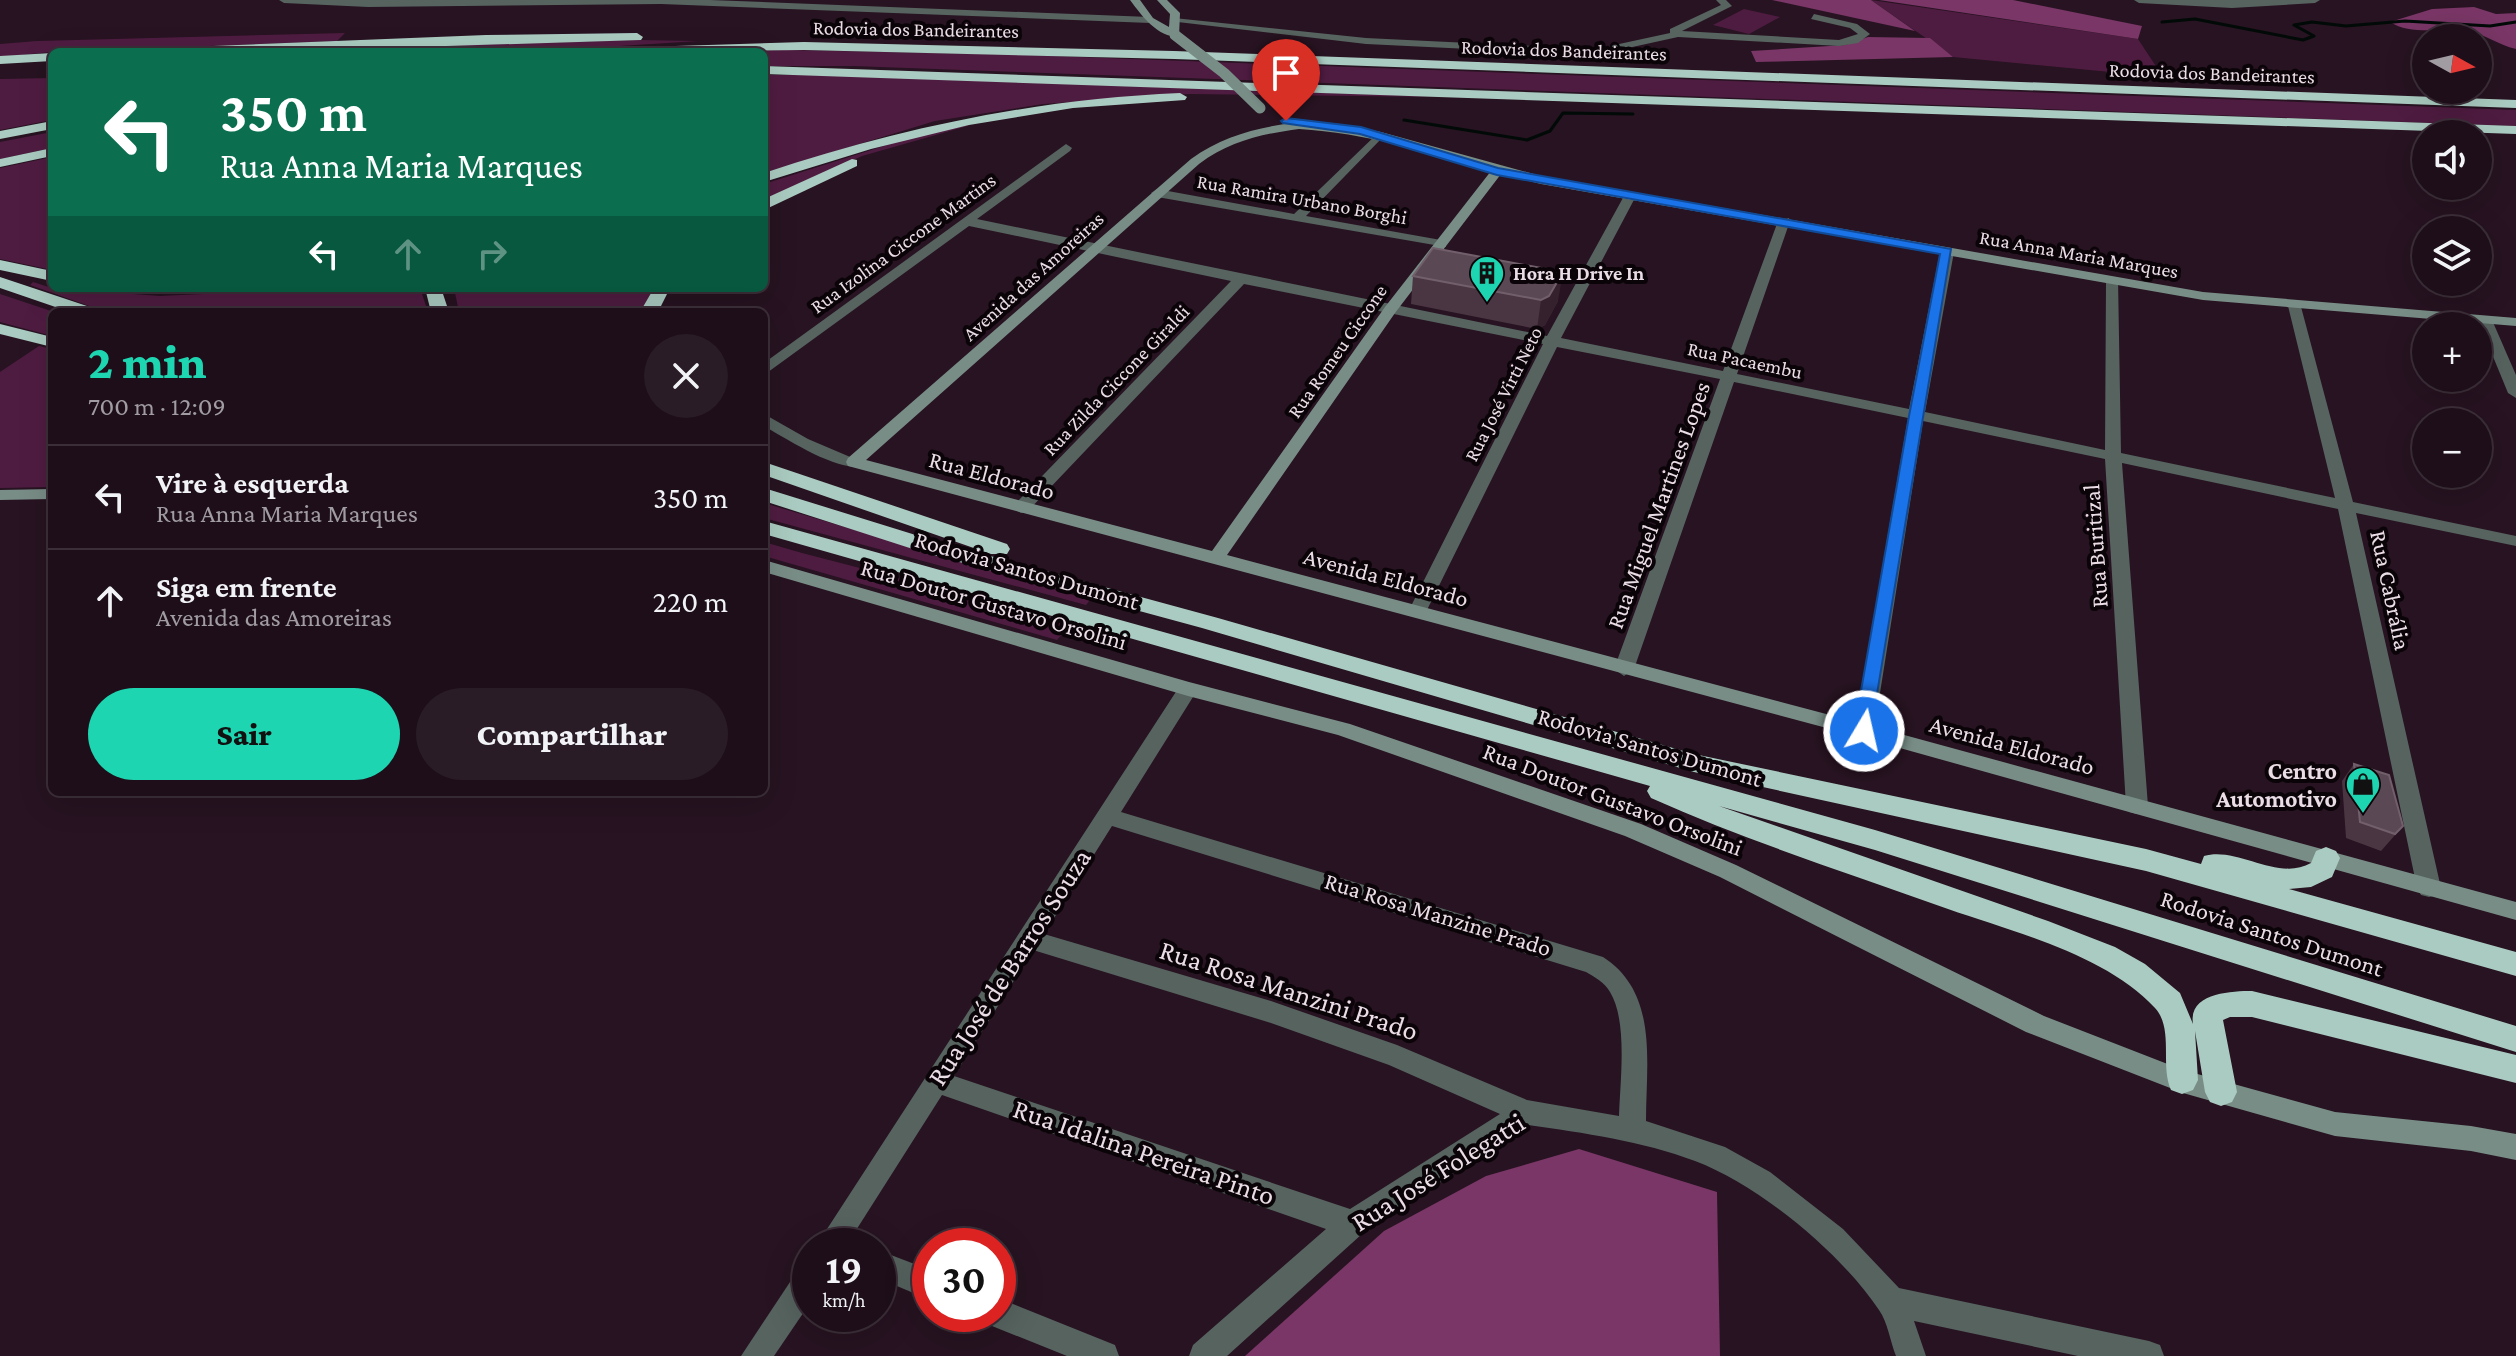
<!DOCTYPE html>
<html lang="pt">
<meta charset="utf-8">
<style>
:root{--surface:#1d0e19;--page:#2a1c26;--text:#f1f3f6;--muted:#a09ca2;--line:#3b2e38;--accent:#1ed5b1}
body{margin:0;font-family:"Crimson Pro",serif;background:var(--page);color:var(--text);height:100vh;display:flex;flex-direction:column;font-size:30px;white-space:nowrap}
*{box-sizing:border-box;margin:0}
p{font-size:26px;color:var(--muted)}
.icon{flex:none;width:44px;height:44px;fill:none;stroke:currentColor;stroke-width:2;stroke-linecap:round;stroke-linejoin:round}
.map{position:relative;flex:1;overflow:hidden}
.panel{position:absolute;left:48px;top:308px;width:720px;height:488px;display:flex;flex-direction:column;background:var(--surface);border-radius:12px;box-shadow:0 8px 32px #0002,0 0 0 2px var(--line)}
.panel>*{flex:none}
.banner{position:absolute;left:48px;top:48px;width:720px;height:244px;border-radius:12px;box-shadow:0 8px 32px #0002,0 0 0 2px var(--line);background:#0b6e4f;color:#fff;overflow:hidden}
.needle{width:52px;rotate:98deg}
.buttons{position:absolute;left:2412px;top:24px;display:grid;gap:16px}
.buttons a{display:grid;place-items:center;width:80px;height:80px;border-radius:50%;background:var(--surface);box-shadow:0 8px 32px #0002,0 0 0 2px var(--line);font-size:40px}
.speed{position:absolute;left:792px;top:1228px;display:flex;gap:16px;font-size:40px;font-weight:700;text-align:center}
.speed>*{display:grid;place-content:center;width:104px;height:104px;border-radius:50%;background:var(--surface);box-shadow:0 8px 32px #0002,0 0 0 2px var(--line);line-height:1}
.speed small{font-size:20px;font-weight:400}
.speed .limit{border:12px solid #d22;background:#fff;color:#111}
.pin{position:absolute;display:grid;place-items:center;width:68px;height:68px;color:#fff;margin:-82px -34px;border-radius:50% 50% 50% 0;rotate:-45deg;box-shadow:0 0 8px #0007}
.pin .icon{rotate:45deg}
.me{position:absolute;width:88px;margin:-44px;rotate:9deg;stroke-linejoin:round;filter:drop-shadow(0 0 6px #0008)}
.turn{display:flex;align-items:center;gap:28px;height:168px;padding:0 40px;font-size:36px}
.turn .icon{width:104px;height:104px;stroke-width:2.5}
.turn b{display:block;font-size:56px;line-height:68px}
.lanes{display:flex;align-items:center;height:76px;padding:0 40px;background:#0003;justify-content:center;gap:40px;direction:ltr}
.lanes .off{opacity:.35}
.round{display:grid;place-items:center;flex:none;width:84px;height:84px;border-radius:42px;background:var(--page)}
.headline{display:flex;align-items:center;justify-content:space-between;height:136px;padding:0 40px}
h1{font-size:48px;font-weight:800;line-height:60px;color:var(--accent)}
.button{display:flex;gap:16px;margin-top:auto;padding:16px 40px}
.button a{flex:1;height:92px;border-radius:48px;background:var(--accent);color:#111;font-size:32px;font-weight:800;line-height:92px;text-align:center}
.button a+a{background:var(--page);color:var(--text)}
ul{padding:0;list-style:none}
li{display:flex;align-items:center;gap:24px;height:104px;padding:0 40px;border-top:2px solid var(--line)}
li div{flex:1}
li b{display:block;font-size:30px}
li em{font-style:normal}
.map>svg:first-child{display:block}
.green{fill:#4f1c41}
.forest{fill:#793666}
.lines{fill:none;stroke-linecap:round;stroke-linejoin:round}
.stream{stroke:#010a07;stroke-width:3}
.street{fill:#56635f;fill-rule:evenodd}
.secondary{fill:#788d86;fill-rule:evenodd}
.highway{fill:#aacbc1;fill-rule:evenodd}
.secondary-bridge{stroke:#788d86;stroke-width:11}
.wall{fill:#4a3643}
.shaded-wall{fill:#35202e}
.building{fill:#5b4855;stroke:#725f6c;stroke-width:2}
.route{fill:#1a73e8;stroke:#114b97;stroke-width:2}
.labels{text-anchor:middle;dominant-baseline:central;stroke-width:8;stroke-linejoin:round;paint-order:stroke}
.far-street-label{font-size:20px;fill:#ebdde6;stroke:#0a0408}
.far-poi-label{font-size:20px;font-weight:bold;fill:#ebdde6;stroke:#0a0408;text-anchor:start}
.street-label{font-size:24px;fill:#ebdde6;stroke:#0a0408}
.poi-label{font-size:24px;font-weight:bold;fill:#ebdde6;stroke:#0a0408;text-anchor:end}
.near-street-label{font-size:28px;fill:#ebdde6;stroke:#0a0408}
</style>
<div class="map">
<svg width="2516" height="1356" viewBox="0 0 2516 1356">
<rect width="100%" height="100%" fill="#271321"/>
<g class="green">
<polygon points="1871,0 2138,39 2163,77 1953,57"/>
<polygon points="1744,9 1780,17 1749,34 1713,25"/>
<polygon points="345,33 337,41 52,52 0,57 0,44 37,41"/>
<polygon points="638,40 699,41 524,52 218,52"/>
<polygon points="788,50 1024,55 2516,110 2516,126 853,66 764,66 764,52 692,52"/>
<polygon points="764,75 809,75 1444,97 1189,94 1043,104 935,121 764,173 767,123"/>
<polygon points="52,78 52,120 0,130 0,79"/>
<polygon points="971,125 862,156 764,201 764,184 928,132"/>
<polygon points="52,132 52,148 0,159 0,142"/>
<polygon points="52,157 52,270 0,259 0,168"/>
<polygon points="33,282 52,288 160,296 327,288 420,288 428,312 106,312 30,285"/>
<polygon points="454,288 654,288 640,312 459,312"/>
<polygon points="0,294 54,312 52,336 0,322"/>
<polygon points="39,346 52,349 52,487 0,488 0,372"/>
<polygon points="764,503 1090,600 1086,605 764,518"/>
<polygon points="764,542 802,553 1072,623 1057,640 764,556"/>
</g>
<g class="forest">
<polygon points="1772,0 1871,0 1915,31"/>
<polygon points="1879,0 2013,0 2142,26 2138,39"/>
<path d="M 2474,7 L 2496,14 L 2516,13 L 2516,49 C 2498,45 2483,33 2467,31 C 2443,27 2411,36 2390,22 L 2432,9 Z"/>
<polygon points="1868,37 1930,38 1953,57 1756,62 1751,51 1845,45"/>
<polygon points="1579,1149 1717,1192 1720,1356 1245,1356 1384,1231 1486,1176"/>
</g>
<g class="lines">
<g class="stream">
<polyline points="2162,22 2195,19 2303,40 2314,36 2294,25 2312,22 2346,26 2405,21 2490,26 2516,22"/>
<polyline points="1404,120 1527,140 1550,131 1563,113 1633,114"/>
</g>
<g class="street">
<polygon points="279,0 710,0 1150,17 1155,20 1150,23 661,4 368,7 284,3"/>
<polygon points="1716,0 1726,0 1732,6 1682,31 1839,40 1858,34 1850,28 1811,19 1814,14 1857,24 1870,34 1858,43 1839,46 1678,37 1596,55 1366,44 1169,21 1174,18 1366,38 1596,49 1670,33 1670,29 1721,5"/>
<polygon points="2134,0 2320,0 2315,3 2232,8 2139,3"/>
<polygon points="1379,132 1385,135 1383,137 1306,216 1441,240 1446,241 1446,247 1157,197 1151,193 1157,189 1294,214"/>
<polygon points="1066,144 1072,148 1070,151 977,219 1547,336 1624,196 1634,193 1636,196 1561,338 1723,371 1778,221 1789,218 1790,221 1737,374 1909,409 1940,252 1952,249 1954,252 1925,412 2105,450 2106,281 2118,278 2121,453 2335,498 2288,306 2295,302 2300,303 2353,502 2516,536 2516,546 2356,513 2441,888 2437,895 2429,897 2421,895 2417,888 2338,509 2122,463 2148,806 2145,812 2137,814 2129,812 2126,806 2105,459 1923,421 1874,731 1871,736 1857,736 1854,731 1908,418 1734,382 1634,669 1624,676 1614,669 1720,379 1557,347 1426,612 1417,618 1408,612 1543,344 1244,284 1027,512 1021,513 1012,508 1015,504 1231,281 969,226 764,375 764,363"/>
<polygon points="2485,316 2492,320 2516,375 2516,398 2508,393 2478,320"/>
<path d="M 764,414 L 808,439 L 862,462 L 860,466 C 836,471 785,438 764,426 Z"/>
<path d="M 1188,682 L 1198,689 L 1121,812 L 1603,957 C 1659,993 1646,1063 1646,1121 L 1725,1147 L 1770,1172 L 1843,1229 L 1899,1288 L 2149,1341 L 2160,1345 L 2164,1356 L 2078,1356 L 1914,1321 L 1926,1356 L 1896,1356 C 1890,1341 1888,1323 1879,1310 C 1841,1253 1759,1185 1695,1161 C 1642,1141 1584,1133 1528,1125 L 1362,1234 L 1227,1356 L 1189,1356 L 1193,1345 L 1326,1229 L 942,1095 L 846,1246 L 816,1246 L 1181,684 ZM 1112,826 L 1586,972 C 1595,977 1605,983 1610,992 C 1628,1021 1620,1082 1619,1116 L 1527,1100 L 1397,1045 L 1271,1001 L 1044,934 ZM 1033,950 L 1271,1023 L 1389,1065 L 1500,1114 L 1350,1209 L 954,1076 Z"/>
<polygon points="878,1250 930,1270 930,1300 878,1278"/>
<polygon points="810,1262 810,1303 774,1356 741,1356 800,1267"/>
<polygon points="998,1298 1115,1345 1119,1356 1067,1356 987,1324 984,1314 998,1314"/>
</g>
<g class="secondary">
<path d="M 1130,0 L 1140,0 L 1153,18 L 1169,27 L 1170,14 L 1157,0 L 1167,0 L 1180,13 L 1179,37 C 1157,37 1142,16 1130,0 Z"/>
<path d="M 1299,122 L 1340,124 L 1381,132 L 1541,176 L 2203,292 L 2516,318 L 2516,326 L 2203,300 L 1541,184 L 1501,174 L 1395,313 L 1227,555 L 1864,724 L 2516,902 L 2516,920 L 1864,738 L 848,466 L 846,462 L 848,458 L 1191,159 C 1224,135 1260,127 1299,122 ZM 1299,129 C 1366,133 1427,152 1491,171 L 1385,307 L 1212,551 L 866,460 L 1199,164 C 1230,141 1262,134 1299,129 Z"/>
<polygon points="52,489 52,499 0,500 0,490"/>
<polygon points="764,560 1189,682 1350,724 1641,824 1736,865 2044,1016 2183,1070 2335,1112 2471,1126 2516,1134 2516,1160 2471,1151 2335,1136 2183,1093 2026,1032 1720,877 1625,836 1338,735 1188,696 764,572"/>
</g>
<g class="highway">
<polygon points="637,33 643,37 641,40 256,52 158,52 164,48 486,35"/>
<polygon points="804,42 1174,51 2516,100 2516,108 1174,59 804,50 605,52 611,48"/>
<polygon points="52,53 52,61 0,64 0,56"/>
<polygon points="764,66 2516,126 2516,134 764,74"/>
<path d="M 1180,93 L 1187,97 L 1185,100 L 1073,108 L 969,125 L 871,149 L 764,182 L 764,173 C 900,128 1036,99 1180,93 Z"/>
<polygon points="52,121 52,129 0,139 0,131"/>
<polygon points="52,148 52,156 0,167 0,159"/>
<polygon points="852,159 857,160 857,166 764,210 764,199"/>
<polygon points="0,260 52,271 52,281 0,270"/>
<polygon points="0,277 93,308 96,312 70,312 0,288"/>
<polygon points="425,288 441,288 449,312 431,312"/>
<polygon points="654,288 670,288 658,312 640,312"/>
<polygon points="0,324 52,337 52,347 0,334"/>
<polygon points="764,462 1007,544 1010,549 1007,554 991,554 764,475"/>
<path d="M 764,488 L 935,541 L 1218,618 L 1694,754 L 2146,849 L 2201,864 L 2204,856 C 2237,846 2278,882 2311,863 L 2316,851 L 2326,847 L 2336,851 L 2340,858 L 2332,877 L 2311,887 L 2289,889 L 2516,952 L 2516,976 L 2146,871 L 1694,772 L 1202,628 L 919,551 L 764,501 Z"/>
<path d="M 764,521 L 1875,830 L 2516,1026 L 2516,1052 L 1875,850 L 1719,806 L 2048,921 L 2115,947 L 2145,964 L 2180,993 L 2193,1024 C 2188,993 2231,991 2252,991 L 2516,1055 L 2516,1083 L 2252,1017 L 2230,1017 L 2223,1020 L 2237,1092 L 2232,1102 L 2221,1106 L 2210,1102 L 2205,1092 L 2195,1031 L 2198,1080 L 2193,1090 L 2182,1094 L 2171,1090 C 2160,1065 2174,1029 2155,1008 C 2106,955 2014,932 1948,909 C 1848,873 1747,841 1651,798 L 1647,791 L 1650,786 L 764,534 Z"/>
</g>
<polyline class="secondary-bridge" points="1175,35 1224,73 1260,108"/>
</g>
<g class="wall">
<polygon points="1413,276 1558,301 1545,325 1537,329 1411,304"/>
<polygon points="2354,764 2403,826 2381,851 2346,838 2342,781"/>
</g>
<polygon class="shaded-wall" points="1563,272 1558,301 1545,325 1537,329 1541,300"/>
<g class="building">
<polygon points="1433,248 1563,272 1549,296 1541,300 1413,276"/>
<polygon points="2354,764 2389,775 2403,826 2395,834 2360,822"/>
</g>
<polygon class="route" points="1286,118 1361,127 1498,168 1951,249 1870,736 1857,736 1854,731 1909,416 1940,254 1497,175 1360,134 1283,123 1281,121"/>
<defs>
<g id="building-pin" transform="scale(1.8)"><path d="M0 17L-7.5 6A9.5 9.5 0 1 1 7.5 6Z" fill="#1ed5b1" stroke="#0a0408"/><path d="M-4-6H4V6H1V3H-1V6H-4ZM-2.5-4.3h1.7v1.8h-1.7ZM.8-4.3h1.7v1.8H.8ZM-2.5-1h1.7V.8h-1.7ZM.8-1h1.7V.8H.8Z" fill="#111"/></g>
<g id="shop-pin" transform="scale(1.8)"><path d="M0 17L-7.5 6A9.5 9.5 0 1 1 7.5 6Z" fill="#1ed5b1" stroke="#0a0408"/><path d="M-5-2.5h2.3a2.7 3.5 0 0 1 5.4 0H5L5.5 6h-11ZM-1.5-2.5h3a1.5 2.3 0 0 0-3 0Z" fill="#111"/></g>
</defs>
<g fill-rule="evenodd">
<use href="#building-pin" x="1487" y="273"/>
<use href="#shop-pin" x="2363" y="784"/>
</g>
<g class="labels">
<g class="far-street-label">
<text transform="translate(916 29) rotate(1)">Rodovia dos Bandeirantes</text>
<text transform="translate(1564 50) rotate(2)">Rodovia dos Bandeirantes</text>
<text transform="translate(2212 73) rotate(2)">Rodovia dos Bandeirantes</text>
<text transform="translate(1302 199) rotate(10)">Rua Ramira Urbano Borghi</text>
<text transform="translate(903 243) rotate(-36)">Rua Izolina Ciccone Martins</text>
<text transform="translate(2079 254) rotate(10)">Rua Anna Maria Marques</text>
<text transform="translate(1033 276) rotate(-42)">Avenida das Amoreiras</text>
<text transform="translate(1337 351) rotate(-55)">Rua Romeu Ciccone</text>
<text transform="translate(1745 360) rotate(12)">Rua Pacaembu</text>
<text transform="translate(1116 380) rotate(-46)">Rua Zilda Ciccone Giraldi</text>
<text transform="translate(1503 394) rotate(-63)">Rua José Virti Neto</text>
</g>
<g class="far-poi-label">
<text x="1513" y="273">Hora H Drive In</text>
</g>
<g class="street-label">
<text transform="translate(992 475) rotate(15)">Rua Eldorado</text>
<text transform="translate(1658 505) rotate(-70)">Rua Miguel Martines Lopes</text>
<text transform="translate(2095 546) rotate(-94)">Rua Buritizal</text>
<text transform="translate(1027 570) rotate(16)">Rodovia Santos Dumont</text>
<text transform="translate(1386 577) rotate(15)">Avenida Eldorado</text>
<text transform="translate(2391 590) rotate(78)">Rua Cabrália</text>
<text transform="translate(994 604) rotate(16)">Rua Doutor Gustavo Orsolini</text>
<text transform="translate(2012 745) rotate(15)">Avenida Eldorado</text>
<text transform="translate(1650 747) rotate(16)">Rodovia Santos Dumont</text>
<text transform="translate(1613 799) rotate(21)">Rua Doutor Gustavo Orsolini</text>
<text transform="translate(1438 914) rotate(17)">Rua Rosa Manzine Prado</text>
<text transform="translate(2272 933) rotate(18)">Rodovia Santos Dumont</text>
</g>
<g class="poi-label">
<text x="2337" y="770">Centro<tspan x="2337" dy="28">Automotivo</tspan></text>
</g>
<g class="near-street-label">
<text transform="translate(1009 967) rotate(-57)">Rua José de Barros Souza</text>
<text transform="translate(1289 990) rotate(18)">Rua Rosa Manzini Prado</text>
<text transform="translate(1144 1152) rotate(19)">Rua Idalina Pereira Pinto</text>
<text transform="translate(1438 1172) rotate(-32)">Rua José Folegatti</text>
</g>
</g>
</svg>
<div class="buttons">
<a><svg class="needle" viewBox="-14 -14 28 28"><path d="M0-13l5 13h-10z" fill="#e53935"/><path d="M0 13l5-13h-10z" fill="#a09ca2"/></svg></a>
<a><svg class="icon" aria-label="sound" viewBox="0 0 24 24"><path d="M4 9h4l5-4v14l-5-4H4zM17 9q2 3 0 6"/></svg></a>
<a><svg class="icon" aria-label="layers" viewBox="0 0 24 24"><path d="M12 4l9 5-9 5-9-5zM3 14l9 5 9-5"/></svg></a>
<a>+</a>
<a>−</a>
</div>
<div class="speed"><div>19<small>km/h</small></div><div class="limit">30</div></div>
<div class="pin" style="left:1286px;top:121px;background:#d93025"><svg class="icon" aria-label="arrive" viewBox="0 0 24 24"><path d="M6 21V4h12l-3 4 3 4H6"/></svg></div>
<svg class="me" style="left:1864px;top:731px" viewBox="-20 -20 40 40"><circle r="17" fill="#1a73e8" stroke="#fff" stroke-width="3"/><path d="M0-11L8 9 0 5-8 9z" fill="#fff"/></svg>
<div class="banner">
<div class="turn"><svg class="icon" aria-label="left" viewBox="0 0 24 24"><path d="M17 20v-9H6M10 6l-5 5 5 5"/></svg><div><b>350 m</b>Rua Anna Maria Marques</div></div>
<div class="lanes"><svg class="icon" aria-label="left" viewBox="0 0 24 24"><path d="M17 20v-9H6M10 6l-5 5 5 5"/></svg><svg class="icon off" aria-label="ahead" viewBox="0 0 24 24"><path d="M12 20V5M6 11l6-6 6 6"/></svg><svg class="icon off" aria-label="right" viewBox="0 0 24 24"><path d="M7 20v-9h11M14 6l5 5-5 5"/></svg></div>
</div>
<section class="panel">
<div class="headline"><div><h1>2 min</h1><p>700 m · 12:09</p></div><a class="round"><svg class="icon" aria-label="close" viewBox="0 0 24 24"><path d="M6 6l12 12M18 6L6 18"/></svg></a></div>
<ul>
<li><svg class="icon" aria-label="left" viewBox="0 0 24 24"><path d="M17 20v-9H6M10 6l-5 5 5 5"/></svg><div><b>Vire à esquerda</b><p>Rua Anna Maria Marques</p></div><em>350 m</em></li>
<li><svg class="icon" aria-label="ahead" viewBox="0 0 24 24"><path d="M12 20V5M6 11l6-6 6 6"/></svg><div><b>Siga em frente</b><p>Avenida das Amoreiras</p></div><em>220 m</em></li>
</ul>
<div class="button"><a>Sair</a><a>Compartilhar</a></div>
</section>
</div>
